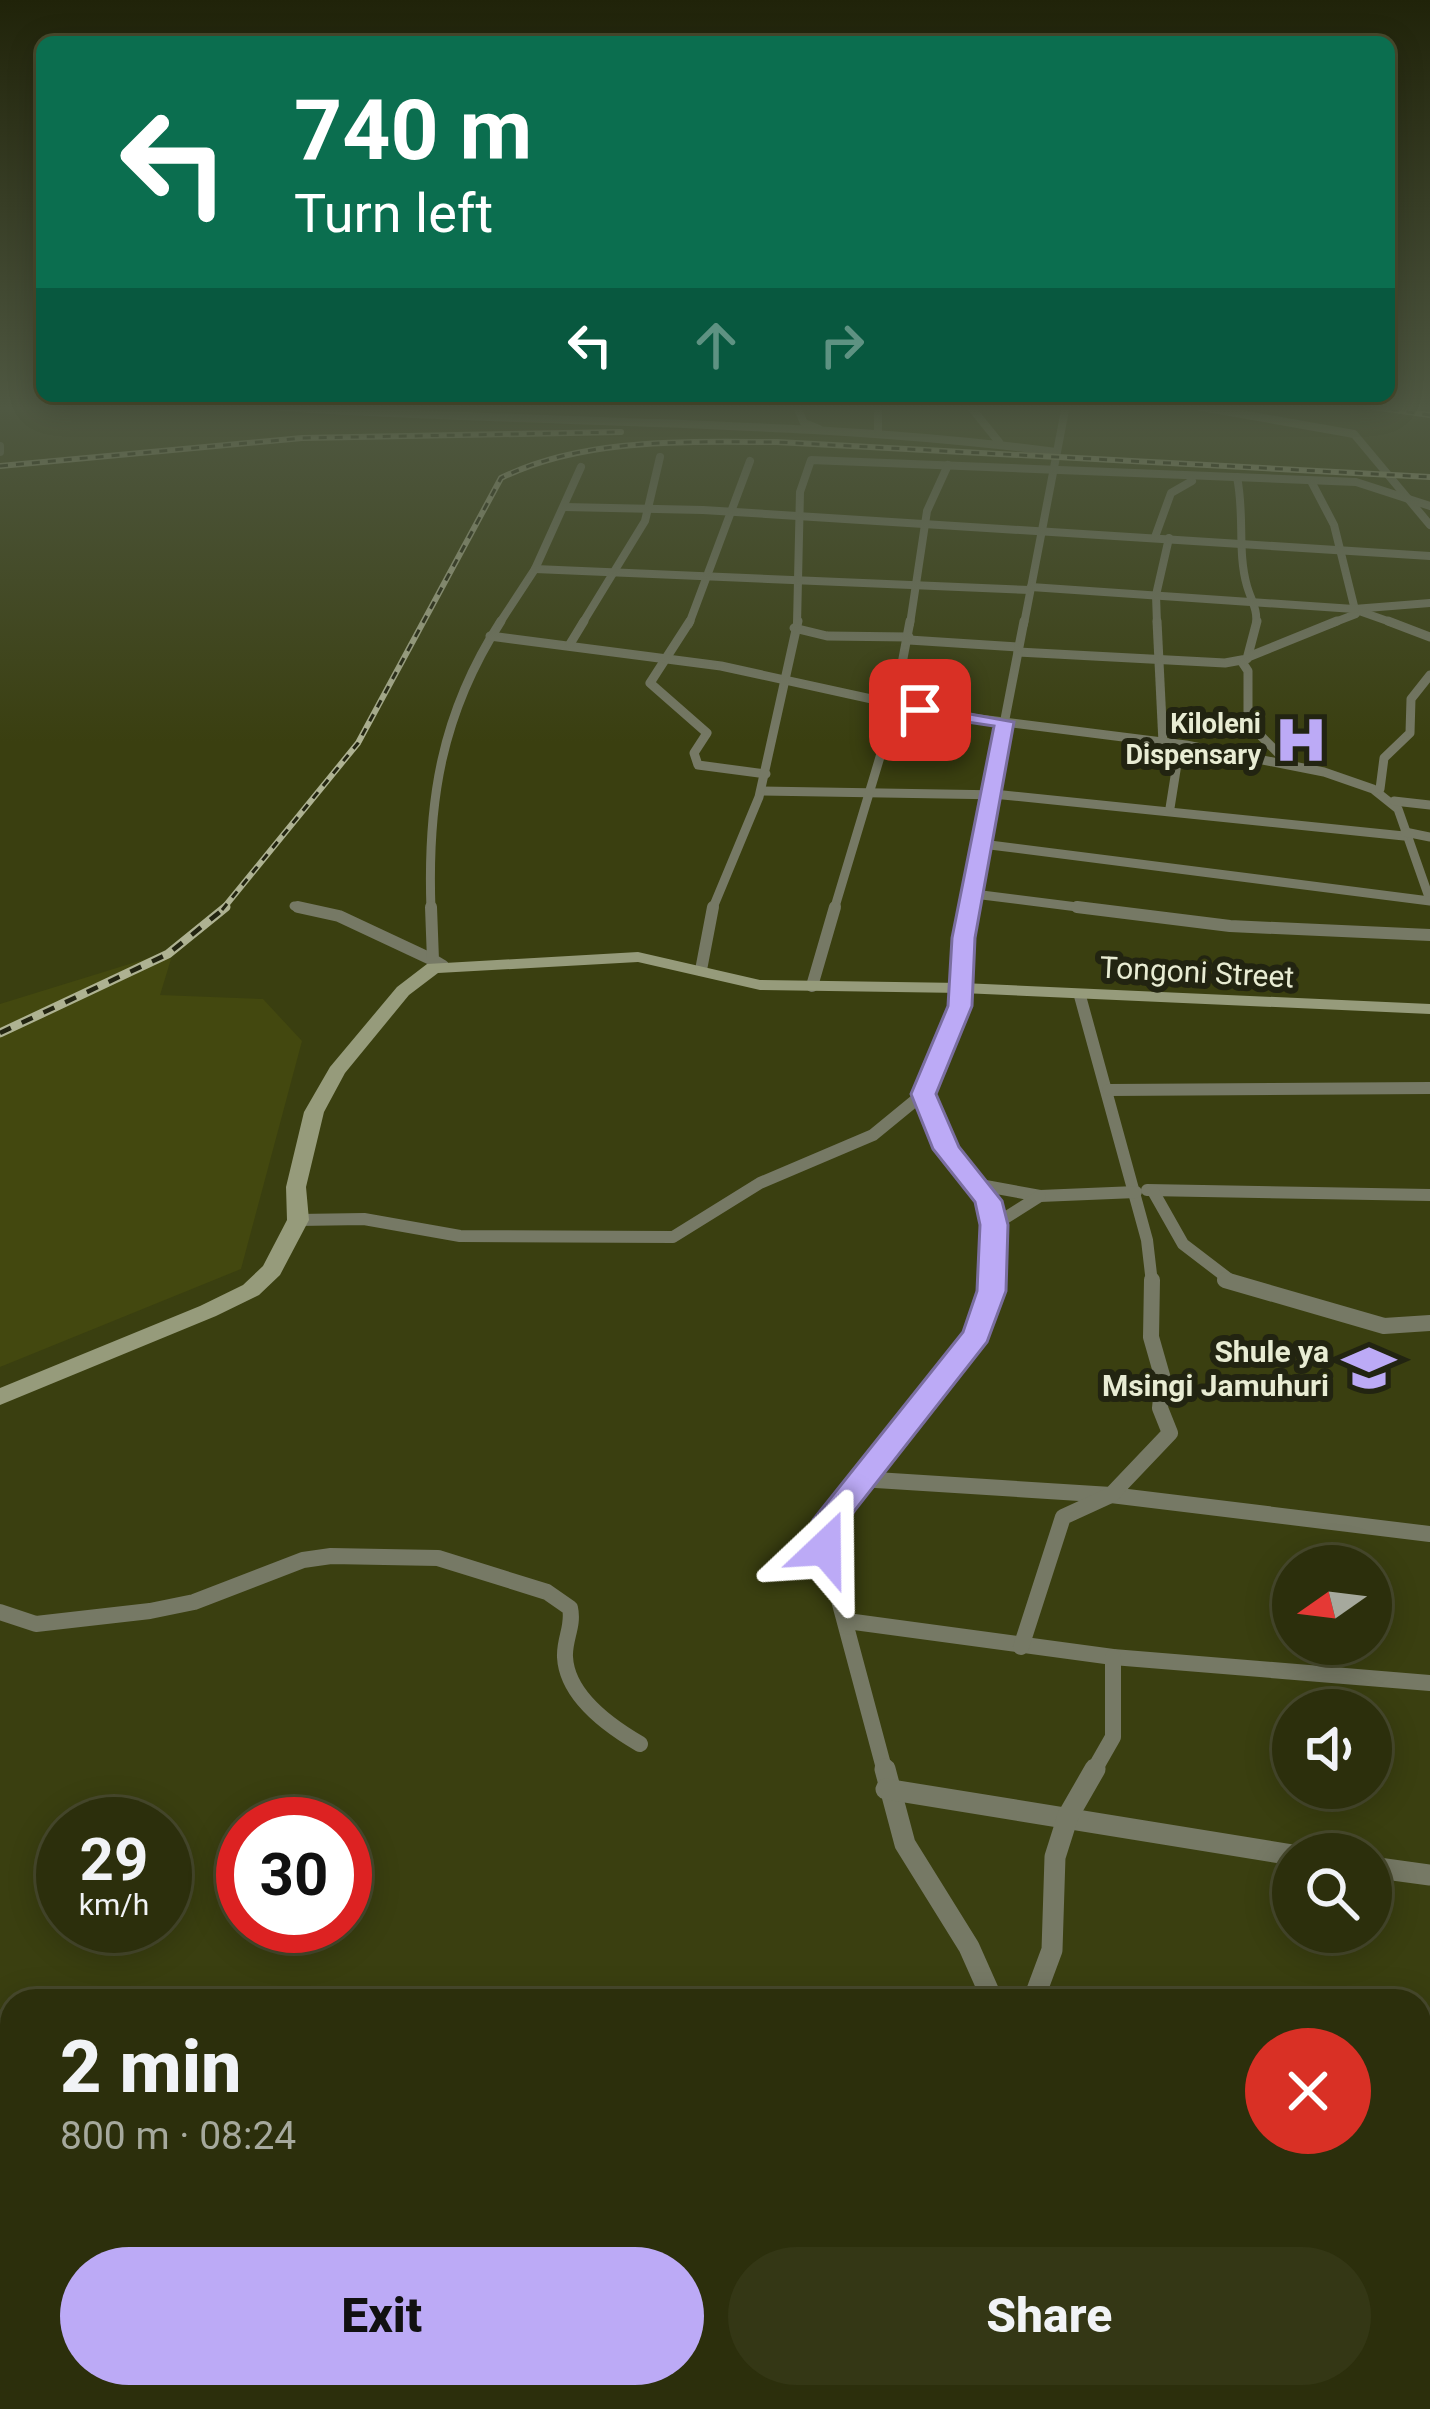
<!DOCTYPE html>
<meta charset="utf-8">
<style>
:root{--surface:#2c2f0c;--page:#343715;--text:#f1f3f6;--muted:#a6a99d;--line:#484a2d;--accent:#bcaaf6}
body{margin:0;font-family:Roboto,sans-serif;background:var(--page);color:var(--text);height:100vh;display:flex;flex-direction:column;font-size:45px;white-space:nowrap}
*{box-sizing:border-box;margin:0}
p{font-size:39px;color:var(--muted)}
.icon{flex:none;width:66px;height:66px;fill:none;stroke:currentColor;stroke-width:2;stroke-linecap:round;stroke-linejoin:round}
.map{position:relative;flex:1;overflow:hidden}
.details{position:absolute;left:0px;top:1989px;width:1431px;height:420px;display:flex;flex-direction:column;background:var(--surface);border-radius:36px 36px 0 0;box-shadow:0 6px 30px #0003,0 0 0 3px var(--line)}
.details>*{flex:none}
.hud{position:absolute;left:36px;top:36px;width:1359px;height:366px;border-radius:18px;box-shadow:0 6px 30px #0003,0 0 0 3px var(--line);background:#0b6e4f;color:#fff;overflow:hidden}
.needle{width:78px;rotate:256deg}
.buttons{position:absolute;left:1272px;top:1545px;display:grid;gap:24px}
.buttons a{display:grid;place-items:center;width:120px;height:120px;border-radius:50%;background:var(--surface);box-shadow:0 6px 30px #0003,0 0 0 3px var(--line);font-size:60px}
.speed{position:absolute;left:36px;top:1797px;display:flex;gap:24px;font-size:60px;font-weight:700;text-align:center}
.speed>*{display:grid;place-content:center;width:156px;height:156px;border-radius:50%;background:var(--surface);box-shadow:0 6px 30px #0003,0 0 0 3px var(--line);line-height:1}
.speed small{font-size:30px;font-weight:400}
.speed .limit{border:18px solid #d22;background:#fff;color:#111}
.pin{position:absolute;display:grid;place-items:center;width:102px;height:102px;color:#fff;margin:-51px;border-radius:24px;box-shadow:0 6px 18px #0006}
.me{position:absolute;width:132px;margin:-66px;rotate:23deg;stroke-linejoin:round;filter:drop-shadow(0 0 9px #0008)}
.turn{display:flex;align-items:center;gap:42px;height:252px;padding:0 60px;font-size:54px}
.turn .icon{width:156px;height:156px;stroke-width:2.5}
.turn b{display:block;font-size:84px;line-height:102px}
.lanes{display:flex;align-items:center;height:114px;padding:0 60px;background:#0003;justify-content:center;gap:60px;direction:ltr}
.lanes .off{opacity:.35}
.round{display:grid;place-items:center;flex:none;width:126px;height:126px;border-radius:63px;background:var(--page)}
.head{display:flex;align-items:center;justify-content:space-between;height:204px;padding:0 60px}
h1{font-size:72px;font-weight:800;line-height:90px}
.action{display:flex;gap:24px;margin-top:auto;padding:24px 60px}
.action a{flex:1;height:138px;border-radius:72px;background:var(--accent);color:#111;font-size:48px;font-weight:800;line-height:138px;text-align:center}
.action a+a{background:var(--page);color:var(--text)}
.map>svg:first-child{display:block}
.built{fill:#43480f}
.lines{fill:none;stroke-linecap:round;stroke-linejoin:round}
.street-far4{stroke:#767965;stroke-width:8}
.street-far3{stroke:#767965;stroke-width:9}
.street-far2{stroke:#767965;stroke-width:12}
.street-far1{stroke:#767965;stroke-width:16}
.street{stroke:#767965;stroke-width:21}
.secondary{fill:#969b7b;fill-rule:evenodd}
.rail-far1-casing{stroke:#aeb292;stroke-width:6}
.rail-casing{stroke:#aeb292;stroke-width:9}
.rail-far1{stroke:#222411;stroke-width:3;stroke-dasharray:8;stroke-linecap:butt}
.rail{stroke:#222411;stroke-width:4.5;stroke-dasharray:12;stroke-linecap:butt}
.route{fill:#bcaaf6;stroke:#7a6ea0;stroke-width:3}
.labels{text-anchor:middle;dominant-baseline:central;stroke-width:12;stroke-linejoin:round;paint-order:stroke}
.far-poi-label{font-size:27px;font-weight:bold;fill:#e8ecd3;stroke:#222411;text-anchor:end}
.street-label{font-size:30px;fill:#e8ecd3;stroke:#222411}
.poi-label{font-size:30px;font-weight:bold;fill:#e8ecd3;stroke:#222411;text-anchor:end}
</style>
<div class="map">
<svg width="1430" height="2409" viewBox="0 0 1430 2409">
<rect width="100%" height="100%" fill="#3a3f10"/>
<polygon class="built" points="162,954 171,959 160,995 263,999 302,1041 241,1269 0,1367 0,1004"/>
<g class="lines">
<g class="street-far4">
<path d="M 254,405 C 522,425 789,417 1056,452"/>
<polyline points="796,405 804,423 819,429"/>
<polyline points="878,405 878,433"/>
<polyline points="969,405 999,442"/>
<polyline points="1190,405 1354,434 1430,525"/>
<polyline points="0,446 0,452"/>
<path d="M 1237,477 C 1245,516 1237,551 1247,586 C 1251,600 1258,610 1256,624"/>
<polyline points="1311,481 1334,525 1356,614 1330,624"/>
<polyline points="565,507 703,510 1430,556"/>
<polyline points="1155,537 1171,493 1192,481"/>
<polyline points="535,569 1030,590"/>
<polyline points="1031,587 1354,609 1430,603"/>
<polyline points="1362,612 1396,624"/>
<polyline points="499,624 535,569 581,467"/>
<polyline points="582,624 645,521 660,457"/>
<polyline points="689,624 750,461"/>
<polyline points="797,624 800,492 811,460 1356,482 1430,506"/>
<polyline points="910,624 927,511 948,465"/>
<polyline points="1024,624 1066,405"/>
<polyline points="1157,624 1156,595 1169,538"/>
</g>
<g class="street-far3">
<polyline points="690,621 650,683 707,733 694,753 698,765 766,774"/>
<polyline points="1157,621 1163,743"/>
<polyline points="1388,621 1430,637"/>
<polyline points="794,628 827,636 909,637"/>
<polyline points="490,636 721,666 940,714 1186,745 1324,772 1373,789 1398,809 1430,900"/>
<polyline points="909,640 1018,647"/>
<polyline points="570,644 584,621"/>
<polyline points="1018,652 1225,663 1247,659 1257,621"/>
<polyline points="1248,657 1337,621"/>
<polyline points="1242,662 1248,671 1248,723 1286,761"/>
<polyline points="1380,789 1384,758 1410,733 1411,699 1430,675"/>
<polyline points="761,791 1003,795 1404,836"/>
<polyline points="1394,801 1430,805"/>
<polyline points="1170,808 1180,745"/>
<polyline points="1405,832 1430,837"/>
<polyline points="982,844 1430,901"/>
<polyline points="974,894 1101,910"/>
<polyline points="294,906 311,910"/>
<path d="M 431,910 C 427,802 441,714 501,621"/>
<polyline points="712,910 759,797 798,621"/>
<polyline points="834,910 892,717 910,621"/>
<polyline points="968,910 1024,621"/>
</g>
<g class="street-far2">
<polyline points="298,907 339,916 433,960"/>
<polyline points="431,907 433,960 443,966"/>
<path d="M 969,907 L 960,1006 L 923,1094 C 950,1168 1008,1194 992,1283"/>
<polyline points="1077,907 1230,926 1430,935"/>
<polyline points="701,970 713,907"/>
<polyline points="812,986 835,907"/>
<polyline points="1080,996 1147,1240 1152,1283"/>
<polyline points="1108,1090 1430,1088"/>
<polyline points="980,1185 1040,1196 1136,1192"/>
<polyline points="1147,1190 1430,1195"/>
<polyline points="1153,1191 1183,1244 1234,1283"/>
<polyline points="298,1220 364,1219 460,1236 673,1237 760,1183 873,1135 923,1094"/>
<polyline points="994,1225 1040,1196"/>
</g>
<g class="street-far1">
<polyline points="1225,1280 1384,1326 1430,1323"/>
<polyline points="860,1479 1111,1495 1430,1534"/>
<path d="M 0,1612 L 36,1624 L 150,1611 L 194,1602 L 303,1560 L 331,1556 L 438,1558 L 547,1592 L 570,1608 C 574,1626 564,1639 565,1657 C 567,1696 609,1726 640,1744"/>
<polyline points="847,1621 1113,1657 1430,1683"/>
<polyline points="1021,1647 1063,1517 1111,1495 1170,1433 1160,1408 1163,1379 1151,1337 1152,1280"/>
<path d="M 885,1772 L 825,1548 C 831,1469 972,1386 992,1280"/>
<polyline points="1093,1772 1113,1737 1113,1657"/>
</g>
<g class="street">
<polyline points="885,1769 905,1844 969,1947 993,2001"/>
<polyline points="886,1789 1293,1855"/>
<polyline points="1371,1867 1430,1875"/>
<polyline points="1033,2001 1052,1950 1055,1857 1068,1816 1095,1769"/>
<polyline points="882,2409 889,2397"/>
</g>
<polygon class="secondary" points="638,952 760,980 962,983 1430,1004 1430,1014 962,993 760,990 638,962 438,973 409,995 345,1073 324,1112 306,1187 309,1220 280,1275 259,1295 216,1316 0,1405 0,1388 200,1306 243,1285 263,1266 287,1220 286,1187 304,1112 330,1067 397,987 427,964"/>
<g class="rail-far1-casing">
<g id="rail-far1">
<polyline points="1359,405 1430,415"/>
<polyline points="0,466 302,438 621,432"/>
<path d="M 222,910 L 358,743 L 501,478 C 584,437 686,442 777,442 L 1430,477"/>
</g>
</g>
<g class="rail-casing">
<polyline id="rail" points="0,1033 168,954 226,907"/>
</g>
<use href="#rail-far1" class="rail-far1"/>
<use href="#rail" class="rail"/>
</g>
<linearGradient id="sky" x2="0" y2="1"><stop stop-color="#202309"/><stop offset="0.55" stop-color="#4f5842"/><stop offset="1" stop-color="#4f5842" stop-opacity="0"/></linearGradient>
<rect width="1430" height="742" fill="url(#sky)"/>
<polygon class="route" points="920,705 1014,722 975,938 972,1006 936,1094 959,1147 1002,1201 1008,1225 1006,1291 987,1342 855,1510 842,1530 837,1557 825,1561 808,1548 813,1520 963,1332 977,1291 980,1225 975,1202 933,1149 911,1094 948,1006 952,938 994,726 913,714 911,710"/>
<defs>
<g id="hospital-bare" transform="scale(4.14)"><path d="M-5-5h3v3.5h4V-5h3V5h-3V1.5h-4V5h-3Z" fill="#bcaaf6" stroke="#222411" stroke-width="2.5" paint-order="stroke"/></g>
<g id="school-bare" transform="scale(4.14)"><path d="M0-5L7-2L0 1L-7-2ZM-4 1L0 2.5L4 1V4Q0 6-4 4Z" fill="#bcaaf6" stroke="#222411" stroke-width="2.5" paint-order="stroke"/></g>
</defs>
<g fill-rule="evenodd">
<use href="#hospital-bare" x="1301" y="740"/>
<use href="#school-bare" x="1369" y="1368"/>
</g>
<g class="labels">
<g class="far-poi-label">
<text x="1261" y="724">Kiloleni<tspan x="1261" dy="31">Dispensary</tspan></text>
</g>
<g class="street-label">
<text transform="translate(1197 972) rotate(3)">Tongoni Street</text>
</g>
<g class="poi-label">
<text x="1329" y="1351">Shule ya<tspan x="1329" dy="34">Msingi Jamuhuri</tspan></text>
</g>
</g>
</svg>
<div class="buttons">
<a><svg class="needle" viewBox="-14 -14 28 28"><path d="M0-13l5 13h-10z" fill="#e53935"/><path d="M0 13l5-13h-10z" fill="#a6a99d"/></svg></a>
<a><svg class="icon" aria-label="sound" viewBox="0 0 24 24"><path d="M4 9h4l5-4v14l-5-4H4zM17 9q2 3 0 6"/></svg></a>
<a><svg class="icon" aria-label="search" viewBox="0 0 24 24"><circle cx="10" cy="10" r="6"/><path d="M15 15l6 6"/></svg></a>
</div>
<div class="speed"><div>29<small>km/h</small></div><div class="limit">30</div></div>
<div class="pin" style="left:920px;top:710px;background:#d93025"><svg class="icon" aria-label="arrive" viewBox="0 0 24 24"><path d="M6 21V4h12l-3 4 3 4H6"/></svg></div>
<svg class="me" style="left:825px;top:1548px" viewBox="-20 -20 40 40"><path d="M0-17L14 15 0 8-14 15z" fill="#bcaaf6" stroke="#fff" stroke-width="4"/></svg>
<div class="hud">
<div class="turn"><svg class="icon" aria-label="left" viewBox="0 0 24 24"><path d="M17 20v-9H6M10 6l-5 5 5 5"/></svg><div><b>740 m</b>Turn left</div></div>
<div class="lanes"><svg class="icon" aria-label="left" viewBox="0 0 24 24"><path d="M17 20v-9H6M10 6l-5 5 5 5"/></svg><svg class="icon off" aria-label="ahead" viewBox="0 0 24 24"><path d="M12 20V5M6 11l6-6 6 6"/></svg><svg class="icon off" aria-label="right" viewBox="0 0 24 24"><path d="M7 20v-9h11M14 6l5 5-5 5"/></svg></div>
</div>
<section class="details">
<div class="head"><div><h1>2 min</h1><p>800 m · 08:24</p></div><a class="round" style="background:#d93025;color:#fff"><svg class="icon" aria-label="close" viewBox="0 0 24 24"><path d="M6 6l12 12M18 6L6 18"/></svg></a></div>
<div class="action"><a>Exit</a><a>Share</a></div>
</section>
</div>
